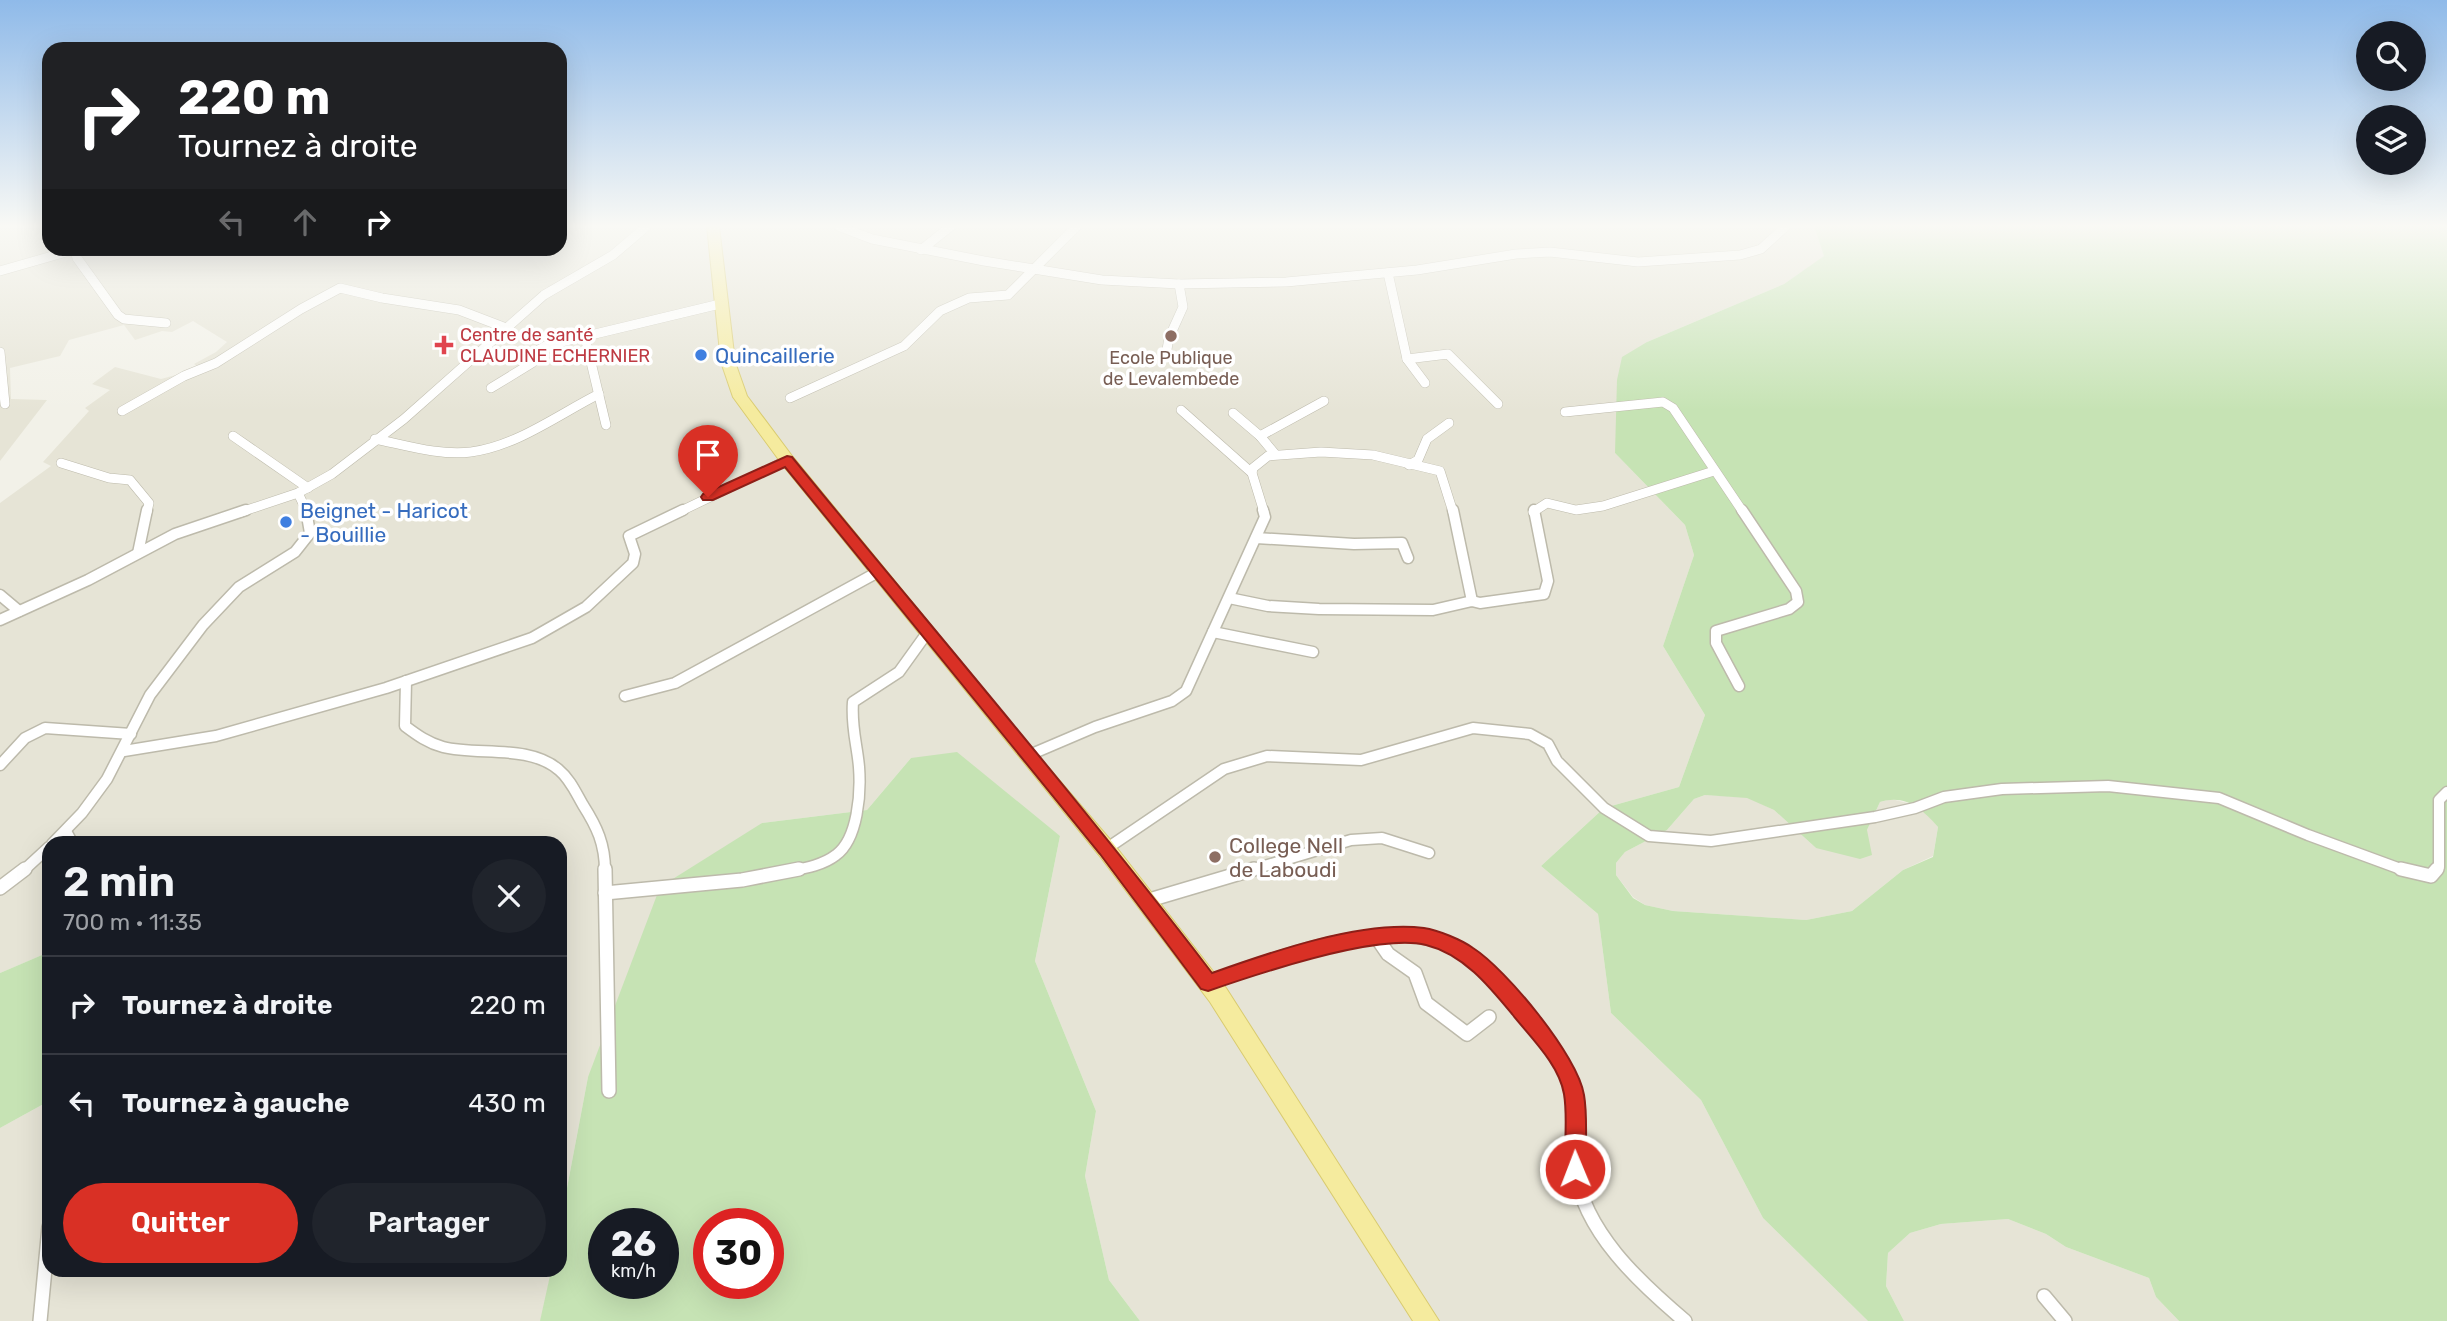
<!DOCTYPE html>
<html lang="fr">
<meta charset="utf-8">
<style>
:root{--surface:#171b24;--page:#20242c;--text:#f1f3f6;--muted:#9ea1a6;--line:#363941;--accent:#d93025}
body{margin:0;font-family:Rubik,sans-serif;background:var(--page);color:var(--text);height:100vh;display:flex;flex-direction:column;font-size:26px;white-space:nowrap}
*{box-sizing:border-box;margin:0}
p{font-size:23px;color:var(--muted)}
.icon{flex:none;width:38px;height:38px;fill:none;stroke:currentColor;stroke-width:2;stroke-linecap:round;stroke-linejoin:round}
.map{position:relative;flex:1;overflow:hidden}
.drawer{position:absolute;left:42px;top:836px;width:525px;height:441px;display:flex;flex-direction:column;background:var(--surface);border-radius:21px;box-shadow:0 7px 28px #0002}
.drawer>*{flex:none}
.top-card{position:absolute;left:42px;top:42px;width:525px;height:214px;border-radius:21px;box-shadow:0 7px 28px #0002;background:#202124;color:#fff;overflow:hidden}
.controls{position:absolute;left:2356px;top:21px;display:grid;gap:14px}
.controls a{display:grid;place-items:center;width:70px;height:70px;border-radius:50%;background:var(--surface);box-shadow:0 7px 28px #0002;font-size:35px}
.speed{position:absolute;left:588px;top:1208px;display:flex;gap:14px;font-size:35px;font-weight:700;text-align:center}
.speed>*{display:grid;place-content:center;width:91px;height:91px;border-radius:50%;background:var(--surface);box-shadow:0 7px 28px #0002;line-height:1}
.speed small{font-size:18px;font-weight:400}
.speed .limit{border:10px solid #d22;background:#fff;color:#111}
.pin{position:absolute;display:grid;place-items:center;width:60px;height:60px;color:#fff;margin:-72px -30px;border-radius:50% 50% 50% 0;rotate:-45deg;box-shadow:0 0 7px #0007}
.pin .icon{rotate:45deg}
.me{position:absolute;width:77px;margin:-38px;rotate:359deg;stroke-linejoin:round;filter:drop-shadow(0 0 5px #0008)}
.turn{display:flex;align-items:center;gap:24px;height:147px;padding:0 21px;font-size:32px}
.turn .icon{width:91px;height:91px;stroke-width:2.5}
.turn b{display:block;font-size:49px;line-height:60px}
.lanes{display:flex;align-items:center;height:66px;padding:0 21px;background:#0003;justify-content:center;gap:35px;direction:ltr}
.lanes .off{opacity:.35}
.round{display:grid;place-items:center;flex:none;width:74px;height:74px;border-radius:37px;background:var(--page)}
.headline{display:flex;align-items:center;justify-content:space-between;height:119px;padding:0 21px}
h1{font-size:42px;font-weight:600;line-height:52px}
.cta{display:flex;gap:14px;margin-top:auto;padding:14px 21px}
.cta a{flex:1;height:80px;border-radius:42px;background:var(--accent);color:#fff;font-size:28px;font-weight:600;line-height:80px;text-align:center}
.cta a+a{background:var(--page);color:var(--text)}
ul{padding:0;list-style:none}
li{display:flex;align-items:center;gap:21px;height:98px;padding:0 21px;border-top:2px solid var(--line)}
li div{flex:1}
li b{display:block;font-size:26px}
li em{font-style:normal}
.map>svg:first-child{display:block}
.residential{fill:#e6e4d6}
.green{fill:#c6e3b4;fill-rule:evenodd}
.lines{fill:none;stroke-linecap:round;stroke-linejoin:round}
.minor-far2-casing{stroke:#bdbaab;stroke-width:10}
.minor-far1-casing{stroke:#bdbaab;stroke-width:13}
.minor-casing{stroke:#bdbaab;stroke-width:16}
.primary-casing{stroke:#d9cb6f;stroke-width:2}
.minor-far2{stroke:#fff;stroke-width:9}
.minor-far1{stroke:#fff;stroke-width:10}
.minor{stroke:#fff;stroke-width:13}
.primary{fill:#f5eb9e;fill-rule:evenodd}
.route{fill:#d93025;stroke:#8d1f18;stroke-width:2}
.education-dot{fill:#8d6e63;stroke:#fff;stroke-width:2.5}
.health-dot{fill:#e0444e;stroke:#fff;stroke-width:2.5}
.shop-dot{fill:#3f7fe0;stroke:#fff;stroke-width:2.5}
.labels{text-anchor:middle;dominant-baseline:central;stroke-width:7;stroke-linejoin:round;paint-order:stroke}
.far-health-label{font-size:18px;fill:#be3a42;stroke:#fff;text-anchor:start}
.far-education-label{font-size:18px;fill:#785e54;stroke:#fff}
.shop-label{font-size:21px;fill:#366cbe;stroke:#fff;text-anchor:start}
.education-label{font-size:21px;fill:#785e54;stroke:#fff;text-anchor:start}
</style>
<div class="map">
<svg width="2447" height="1321" viewBox="0 0 2447 1321">
<rect width="100%" height="100%" fill="#f2f1e8"/>
<g class="residential">
<polygon points="0,226 49,226 49,248 560,248 560,226 1814,226 1825,256 1784,284 1647,342 1615,453 1685,525 1694,555 1663,646 1705,715 1679,787 1604,808 1541,866 1598,914 1611,1013 1701,1100 1763,1218 1868,1321 1140,1321 1109,1280 1085,1176 1096,1111 1035,961 1060,836 911,758 867,810 762,823 588,1077 560,1225 560,844 49,844 49,952 0,973 0,503 51,466 43,462 89,411 85,408 110,390 92,384 115,367 161,379 187,372 198,367 194,364 216,352 227,342 193,321 172,332 162,331 135,340 124,325 69,340 60,356 10,368 11,399 47,400 0,461"/>
<polygon points="1705,795 1747,797 1774,810 1816,848 1867,830 1880,802 1891,799 1920,806 1938,827 1933,856 1903,870 1852,911 1806,920 1673,911 1645,905 1633,897 1616,875 1616,863 1625,852 1667,830 1694,799"/>
<polygon points="49,1101 49,1270 551,1271 542,1318 540,1321 0,1321 0,1128"/>
<polygon points="2008,1219 2046,1234 2066,1247 2149,1278 2156,1297 2179,1321 1904,1321 1886,1286 1888,1253 1910,1233 1941,1224"/>
</g>
<g class="green">
<path d="M 1814,226 L 2447,226 L 2447,1321 L 2179,1321 L 2156,1297 L 2149,1278 L 2066,1247 L 2046,1234 L 2008,1219 L 1941,1224 L 1910,1233 L 1888,1253 L 1886,1286 L 1904,1321 L 1868,1321 L 1763,1218 L 1701,1100 L 1611,1013 L 1598,914 L 1541,866 L 1604,808 L 1679,787 L 1705,715 L 1663,646 L 1694,555 L 1685,525 L 1615,453 L 1617,380 L 1622,357 L 1647,342 L 1784,284 L 1824,256 ZM 1705,795 L 1747,798 L 1774,810 L 1816,848 L 1860,859 L 1872,855 L 1867,830 L 1880,802 C 1906,794 1922,809 1938,827 L 1933,857 L 1903,870 L 1852,911 L 1806,920 L 1673,911 L 1645,905 L 1633,898 L 1616,875 L 1616,863 L 1625,852 L 1667,830 L 1694,799 Z"/>
<path d="M 957,752 L 1060,836 L 1035,961 L 1096,1111 L 1085,1176 L 1109,1280 L 1140,1321 L 540,1321 L 551,1271 L 560,1270 L 560,1225 L 588,1077 L 660,887 L 762,823 L 867,810 L 911,758 ZM 604,1223 L 663,1223 L 663,1283 L 604,1283 ZM 709,1223 L 768,1223 L 768,1283 L 709,1283 Z"/>
<polygon points="49,952 49,1101 0,1128 0,973"/>
</g>
<g class="lines">
<g class="minor-far2-casing">
<g id="minor-far2">
<polyline points="43,226 49,231"/>
<polyline points="838,226 872,239 984,261 1102,280 1179,284 1286,282 1417,270 1516,254 1550,252 1638,262 1740,255 1761,249 1786,226"/>
<polyline points="921,250 951,226"/>
<polyline points="75,251 77,258 118,315 124,319 166,323"/>
<polyline points="0,271 80,248"/>
<polyline points="1388,273 1407,359 1425,383"/>
<polyline points="585,337 606,425"/>
<polyline points="0,352 5,404"/>
<polyline points="1166,355 1169,338 1183,307 1179,284"/>
<polyline points="1407,359 1448,354 1498,404"/>
<polyline points="491,388 532,363 540,349 545,346 720,304"/>
<polyline points="790,398 904,346 940,311 969,298 1008,295 1077,226"/>
<polyline points="1181,410 1252,473"/>
<polyline points="122,411 184,376 216,363 301,309 340,288 382,298 459,310 506,328"/>
<polyline points="1565,412 1663,402 1673,408 1743,512"/>
<polyline points="1233,413 1260,436 1275,454"/>
<polyline points="233,436 308,488"/>
<polyline points="1260,436 1324,401"/>
<path d="M 375,439 C 405,445 440,456 471,452 C 517,446 559,414 599,394"/>
<polyline points="61,463 109,478 130,480 149,503 147,512"/>
<polyline points="1409,465 1418,460 1427,439 1449,423"/>
<polyline points="298,493 307,512"/>
<polyline points="241,512 298,493 332,474 404,419 544,295 613,255 647,226"/>
<polyline points="679,512 787,460"/>
<polyline points="1264,512 1252,473 1253,468 1268,456 1321,452 1373,455 1440,471 1453,512"/>
<polyline points="1533,512 1547,503 1576,510 1603,506 1714,471"/>
</g>
</g>
<g class="minor-far1-casing">
<g id="minor-far1">
<polyline points="1453,510 1472,601"/>
<polyline points="1256,538 1354,544 1402,543 1408,558"/>
<polyline points="138,553 147,510"/>
<polyline points="0,595 19,611"/>
<polyline points="1229,598 1268,606 1319,609 1433,610 1472,601 1480,603 1544,594 1548,581 1534,510"/>
<polyline points="0,620 88,580 175,534 246,510"/>
<polyline points="1213,632 1313,652"/>
<path d="M 406,681 L 405,726 C 417,735 428,743 443,747 C 478,756 529,744 559,770 C 570,779 576,793 583,805 C 597,827 605,844 605,871"/>
<polyline points="1739,686 1716,643 1716,631 1789,609 1798,602 1796,591 1742,510"/>
<polyline points="625,696 675,683 878,572"/>
<polyline points="124,751 216,736 386,688 532,638 586,607 633,563 635,554 629,536 683,510"/>
<polyline points="1027,756 1095,727 1172,701 1186,691 1265,517 1263,510"/>
<polyline points="0,765 25,738 45,728 131,734"/>
<polyline points="66,831 73,844"/>
<polyline points="52,844 82,813 107,779 150,695 203,625 239,587 295,552 310,533 306,510"/>
<polyline points="1106,849 1224,769 1267,756 1361,760 1473,728 1530,734 1548,744 1557,761 1604,808 1649,836 1711,841 1875,817 1915,808 1944,797 2002,789 2108,786 2219,798 2308,835 2406,871"/>
<polyline points="23,871 49,847"/>
<path d="M 790,871 C 806,868 823,865 836,855 C 858,839 861,793 859,767 C 857,744 851,727 853,702 L 899,672 L 927,633"/>
<polyline points="1248,871 1351,840 1382,838 1429,853"/>
<polyline points="2436,871 2439,867 2439,800 2447,792"/>
</g>
</g>
<g class="minor-casing">
<g id="minor">
<polyline points="605,869 609,1091"/>
<polyline points="2401,869 2431,876 2437,869"/>
<polyline points="0,888 25,869"/>
<polyline points="605,893 742,880 799,869"/>
<polyline points="1146,901 1254,869"/>
<polyline points="1377,938 1388,954 1415,973 1426,1003 1467,1034 1489,1017"/>
<path d="M 1208,983 C 1277,958 1402,908 1470,955 C 1490,969 1505,991 1520,1010 C 1540,1034 1563,1058 1572,1089 C 1580,1116 1571,1142 1575,1169 C 1584,1232 1639,1282 1685,1321"/>
<polyline points="2044,1296 2065,1321"/>
<polyline points="40,1321 49,1227"/>
</g>
</g>
<g class="primary-casing">
<polygon id="primary" points="707,226 719,226 735,362 747,396 792,456 1034,751 1113,843 1226,988 1439,1321 1413,1321 1210,1002 1099,855 782,464 733,397 721,362"/>
</g>
<use href="#minor-far2" class="minor-far2"/>
<use href="#minor-far1" class="minor-far1"/>
<use href="#minor" class="minor"/>
<use href="#primary" class="primary"/>
</g>
<linearGradient id="sky" x2="0" y2="1"><stop stop-color="#8fbae9"/><stop offset="0.55" stop-color="#f9f9f5"/><stop offset="1" stop-color="#f9f9f5" stop-opacity="0"/></linearGradient>
<rect width="2447" height="411" fill="url(#sky)"/>
<path class="route" d="M 787,456 L 792,457 C 932,628 1077,797 1212,973 C 1271,952 1362,920 1424,928 C 1438,930 1462,940 1473,948 C 1506,969 1578,1056 1584,1095 C 1588,1118 1585,1145 1586,1169 L 1583,1177 L 1575,1180 L 1568,1177 L 1565,1169 C 1564,1145 1568,1118 1564,1094 C 1559,1064 1530,1037 1512,1014 C 1489,986 1463,954 1426,945 C 1377,933 1257,974 1208,991 L 1201,989 L 1100,854 L 785,467 L 713,500 L 703,500 L 701,497 L 703,494 Z"/>
<g class="education-dot">
<circle cx="1171" cy="336" r="7"/>
<circle cx="1215" cy="857" r="7"/>
</g>
<path class="health-dot" d="M440.5 334.5h7v7h7v7h-7v7h-7v-7h-7v-7h7z"/>
<g class="shop-dot">
<circle cx="701" cy="355" r="7"/>
<circle cx="286" cy="522" r="7"/>
</g>
<g class="labels">
<g class="far-health-label">
<text x="460" y="335">Centre de santé<tspan x="460" dy="21">CLAUDINE ECHERNIER</tspan></text>
</g>
<g class="far-education-label">
<text x="1171" y="358">Ecole Publique<tspan x="1171" dy="21">de Levalembede</tspan></text>
</g>
<g class="shop-label">
<text x="715" y="355">Quincaillerie</text>
<text x="300" y="510">Beignet - Haricot<tspan x="300" dy="24">- Bouillie</tspan></text>
</g>
<g class="education-label">
<text x="1229" y="845">College Nell<tspan x="1229" dy="24">de Laboudi</tspan></text>
</g>
</g>
</svg>
<div class="controls">
<a><svg class="icon" aria-label="search" viewBox="0 0 24 24"><circle cx="10" cy="10" r="6"/><path d="M15 15l6 6"/></svg></a>
<a><svg class="icon" aria-label="layers" viewBox="0 0 24 24"><path d="M12 4l9 5-9 5-9-5zM3 14l9 5 9-5"/></svg></a>
</div>
<div class="speed"><div>26<small>km/h</small></div><div class="limit">30</div></div>
<div class="pin" style="left:708px;top:497px;background:#d93025"><svg class="icon" aria-label="arrive" viewBox="0 0 24 24"><path d="M6 21V4h12l-3 4 3 4H6"/></svg></div>
<svg class="me" style="left:1575px;top:1169px" viewBox="-20 -20 40 40"><circle r="17" fill="#d93025" stroke="#fff" stroke-width="3"/><path d="M0-11L8 9 0 5-8 9z" fill="#fff"/></svg>
<div class="top-card">
<div class="turn"><svg class="icon" aria-label="right" viewBox="0 0 24 24"><path d="M7 20v-9h11M14 6l5 5-5 5"/></svg><div><b>220 m</b>Tournez à droite</div></div>
<div class="lanes"><svg class="icon off" aria-label="left" viewBox="0 0 24 24"><path d="M17 20v-9H6M10 6l-5 5 5 5"/></svg><svg class="icon off" aria-label="ahead" viewBox="0 0 24 24"><path d="M12 20V5M6 11l6-6 6 6"/></svg><svg class="icon" aria-label="right" viewBox="0 0 24 24"><path d="M7 20v-9h11M14 6l5 5-5 5"/></svg></div>
</div>
<section class="drawer">
<div class="headline"><div><h1>2 min</h1><p>700 m · 11:35</p></div><a class="round"><svg class="icon" aria-label="close" viewBox="0 0 24 24"><path d="M6 6l12 12M18 6L6 18"/></svg></a></div>
<ul>
<li><svg class="icon" aria-label="right" viewBox="0 0 24 24"><path d="M7 20v-9h11M14 6l5 5-5 5"/></svg><div><b>Tournez à droite</b></div><em>220 m</em></li>
<li><svg class="icon" aria-label="left" viewBox="0 0 24 24"><path d="M17 20v-9H6M10 6l-5 5 5 5"/></svg><div><b>Tournez à gauche</b></div><em>430 m</em></li>
</ul>
<div class="cta"><a>Quitter</a><a>Partager</a></div>
</section>
</div>
